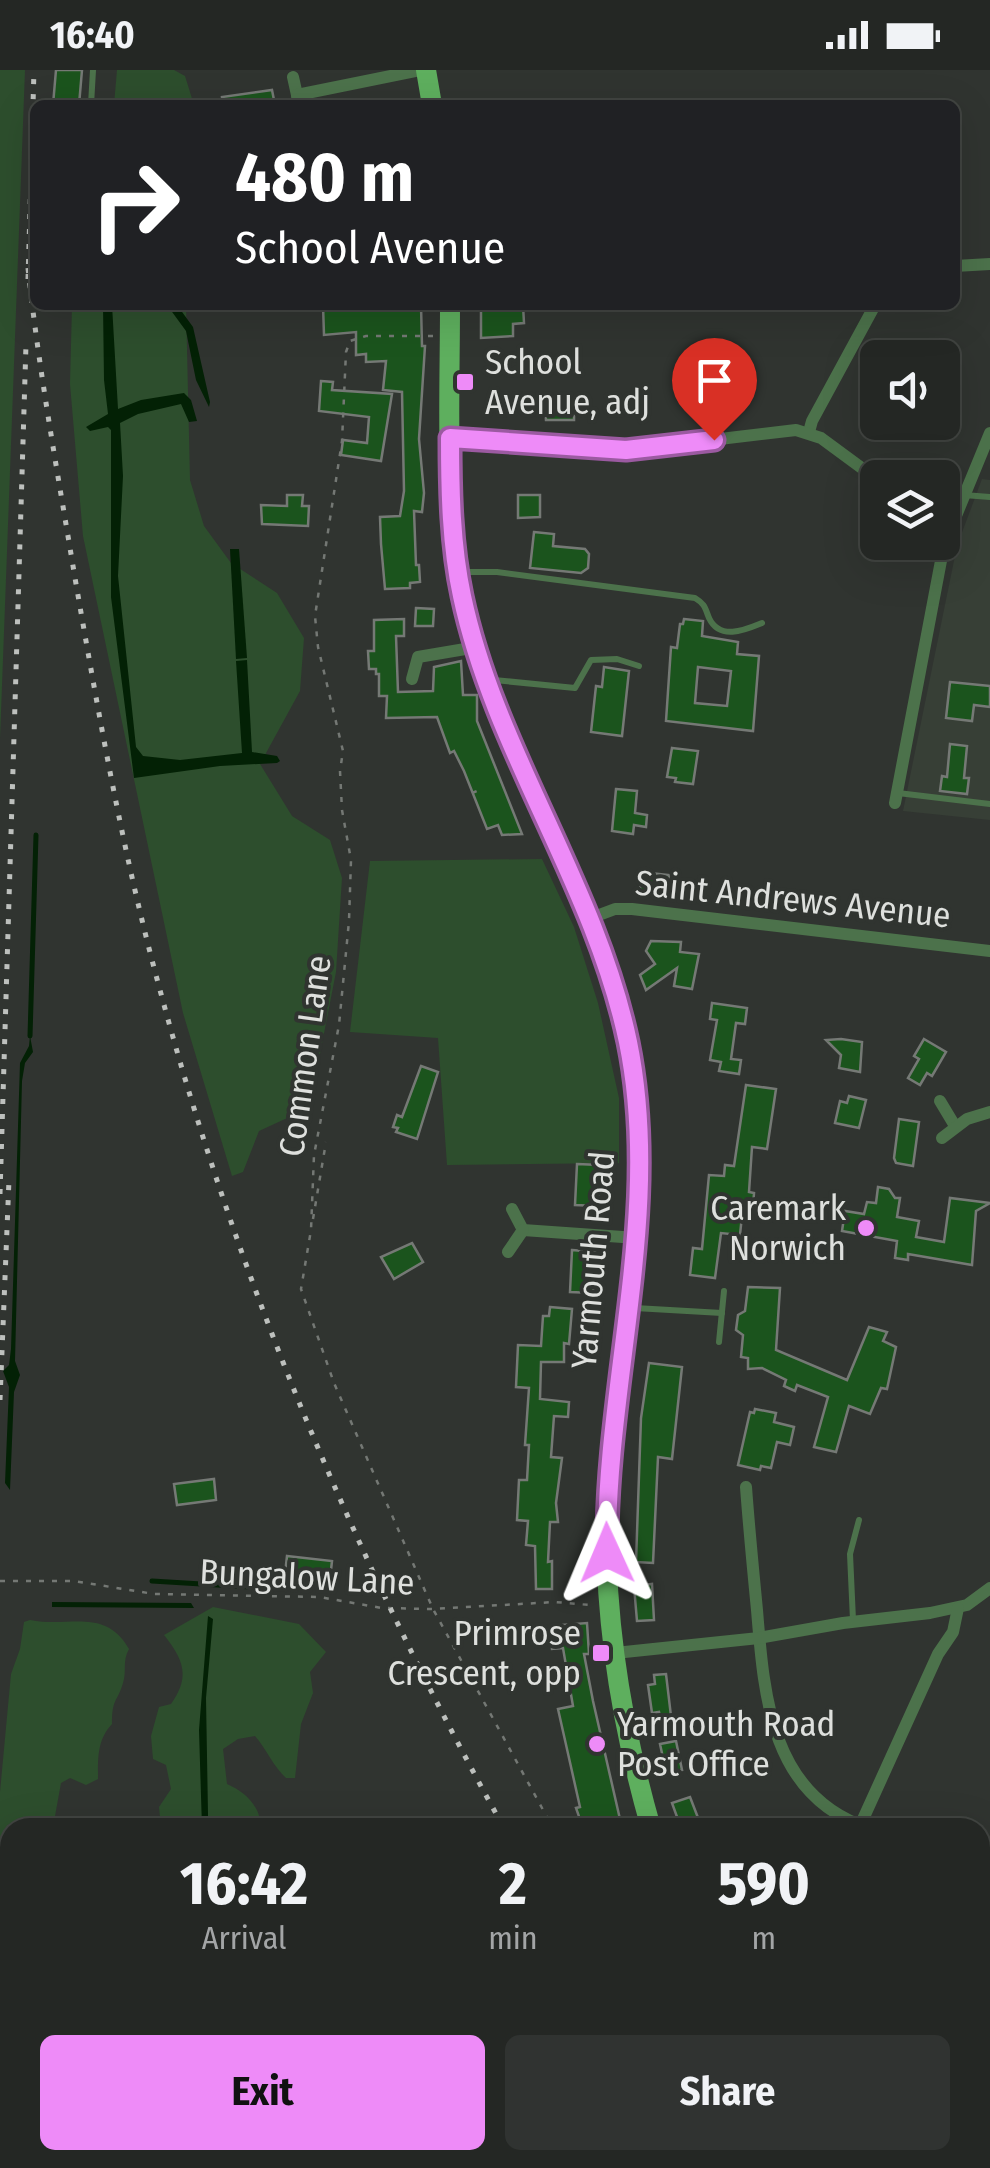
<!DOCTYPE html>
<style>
:root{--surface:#242724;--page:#303331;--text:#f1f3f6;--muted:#a3a5a6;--line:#414441;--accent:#ee8bf8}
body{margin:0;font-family:"Fira Sans Condensed",sans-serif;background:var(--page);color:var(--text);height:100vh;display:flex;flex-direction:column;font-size:38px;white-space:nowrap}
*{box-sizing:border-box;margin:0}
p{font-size:32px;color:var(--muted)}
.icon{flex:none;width:55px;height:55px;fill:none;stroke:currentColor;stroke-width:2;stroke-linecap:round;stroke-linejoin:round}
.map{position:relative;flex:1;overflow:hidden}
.side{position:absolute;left:0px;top:1748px;width:990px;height:352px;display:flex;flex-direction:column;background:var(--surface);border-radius:30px 30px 0 0;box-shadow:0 10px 40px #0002,0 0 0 2px var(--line)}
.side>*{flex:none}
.hud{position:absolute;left:30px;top:30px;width:930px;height:210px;border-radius:15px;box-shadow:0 10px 40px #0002,0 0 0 2px var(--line);background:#202124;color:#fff;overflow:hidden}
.controls{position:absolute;left:860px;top:270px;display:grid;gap:20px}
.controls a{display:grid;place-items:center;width:100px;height:100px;border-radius:15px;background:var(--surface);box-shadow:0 10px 40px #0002,0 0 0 2px var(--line);font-size:50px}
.pin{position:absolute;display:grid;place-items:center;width:85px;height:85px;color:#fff;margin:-102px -42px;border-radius:50% 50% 50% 0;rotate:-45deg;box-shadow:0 0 10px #0007}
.pin .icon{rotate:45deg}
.me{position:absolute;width:110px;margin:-55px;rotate:359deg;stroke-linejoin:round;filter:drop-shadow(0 0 8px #0008)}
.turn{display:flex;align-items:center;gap:35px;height:210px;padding:0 40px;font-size:45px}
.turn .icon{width:130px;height:130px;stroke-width:2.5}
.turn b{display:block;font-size:70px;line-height:85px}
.eta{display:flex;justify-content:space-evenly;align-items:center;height:170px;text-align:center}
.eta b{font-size:60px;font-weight:700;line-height:70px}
.action{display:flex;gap:20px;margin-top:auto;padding:20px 40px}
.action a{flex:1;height:115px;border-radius:15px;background:var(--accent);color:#111;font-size:40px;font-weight:700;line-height:115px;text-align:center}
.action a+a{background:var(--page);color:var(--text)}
.status{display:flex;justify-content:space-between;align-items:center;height:70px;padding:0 50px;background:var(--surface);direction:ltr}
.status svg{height:28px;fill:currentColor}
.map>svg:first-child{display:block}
.built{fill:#373f36}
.green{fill:#2d4e2d}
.water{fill:#032105}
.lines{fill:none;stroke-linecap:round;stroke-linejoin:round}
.stream{stroke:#032105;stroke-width:5}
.building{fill:#1b541d;stroke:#757975;stroke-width:2.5;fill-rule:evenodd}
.path{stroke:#747874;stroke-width:2.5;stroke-dasharray:5 8;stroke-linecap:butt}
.lane{stroke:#4c724b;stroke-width:6}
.street{stroke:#4c724b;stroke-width:12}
.primary{stroke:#5eaf5e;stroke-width:20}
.highway{stroke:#63c765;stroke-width:22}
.rail{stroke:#bdc0bd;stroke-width:5;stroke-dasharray:5 10;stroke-linecap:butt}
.route-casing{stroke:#9b5aa1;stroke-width:25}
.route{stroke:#ee8bf8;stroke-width:18}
.poi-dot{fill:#ee8bf8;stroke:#303430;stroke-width:4}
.labels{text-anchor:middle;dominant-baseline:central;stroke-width:8;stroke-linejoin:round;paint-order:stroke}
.poi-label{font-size:35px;fill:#dee0dd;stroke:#303430;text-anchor:start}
.street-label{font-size:35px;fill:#dee0dd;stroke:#303430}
</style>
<div class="status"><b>16:40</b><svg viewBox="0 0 49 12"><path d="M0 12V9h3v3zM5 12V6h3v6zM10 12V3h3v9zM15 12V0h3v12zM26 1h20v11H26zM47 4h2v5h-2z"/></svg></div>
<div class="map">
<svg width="990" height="2098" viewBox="0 0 990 2098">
<rect width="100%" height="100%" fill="#303430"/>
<g class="built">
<polygon points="982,409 990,410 990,750 903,741 957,476"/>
<polygon points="980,1977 990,1977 990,2098 938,2098 938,2090 980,2090"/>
</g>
<g class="green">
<polygon points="0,0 25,0 0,669"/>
<polygon points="117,0 174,0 185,6 194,35 114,35"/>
<polygon points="72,235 186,235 190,410 204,456 231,493 277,523 304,568 300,621 260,694 292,746 330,770 342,808 336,902 318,994 298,1043 259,1061 243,1102 232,1106 183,943 83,466 70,314"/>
<polygon points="542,789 574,857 598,933 619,1028 619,1093 447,1095 438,968 350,962 370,791"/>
<path d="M 213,1537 L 299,1554 L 326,1582 L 310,1602 L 313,1623 L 301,1654 L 295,1708 L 286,1708 C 273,1696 267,1680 255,1666 L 238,1669 L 223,1679 L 227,1714 C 243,1721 256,1732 260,1749 L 278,1757 L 161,1757 L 159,1737 L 171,1719 L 166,1695 L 153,1689 L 151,1666 L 159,1637 L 171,1634 C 191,1606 183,1589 164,1565 Z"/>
<path d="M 30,1550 C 70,1558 105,1537 129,1579 C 122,1591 127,1601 123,1613 C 117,1633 112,1628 112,1654 C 97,1670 98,1688 98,1709 L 86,1715 L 70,1708 L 61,1713 L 53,1757 L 10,1758 L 10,1906 L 0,1892 L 0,1722 L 11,1604 L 20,1579 L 24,1552 Z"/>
<polygon points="564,2090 672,2090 676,2098 528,2098"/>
</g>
<g class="water">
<polygon points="103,235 112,235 118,339 141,330 184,323 191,330 197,351 189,352 181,334 138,344 120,353 123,406 118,506 136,677 143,686 180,690 242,683 236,591 247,590 252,682 277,686 280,691 277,693 220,696 134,708 111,527 111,360 108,357 90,361 86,357 108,344 104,310"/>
<polygon points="167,235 177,235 193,257 210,332 209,337 196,310 186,261"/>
<polygon points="230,479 239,479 247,588 236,589"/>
<polygon points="30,966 33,982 25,993 22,1011 15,1291 20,1305 14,1322 10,1420 5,1413 9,1317 3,1301 9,1295 11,1279 20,993 29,976"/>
<polygon points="52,1532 191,1533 194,1538 52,1537"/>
<polygon points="208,1546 213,1549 206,1628 208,1744 208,1757 202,1758 199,1660"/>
</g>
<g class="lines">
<g class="stream">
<polyline points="30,966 36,765"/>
<polyline points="152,1511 251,1517"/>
</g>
</g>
<g class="building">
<polygon points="56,0 82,0 79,35 53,35"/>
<polygon points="272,20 275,35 223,35 222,27"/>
<polygon points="323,235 421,235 422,276 425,276 419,369 424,423 422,442 414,441 416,495 419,495 420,512 410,513 410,518 385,519 381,474 380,447 400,446 404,421 402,322 383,320 386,291 366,292 366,284 356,285 356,262 324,265"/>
<polygon points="481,235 523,235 524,253 513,254 513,266 481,268"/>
<polygon points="321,311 333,312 332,320 392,324 381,391 341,385 343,370 367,373 369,347 319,341"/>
<polygon points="559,328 567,334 574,334 574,350 546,350 545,335 553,335"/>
<polygon points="287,425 303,425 302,436 309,436 308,456 262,454 261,435 287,436"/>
<polygon points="518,425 540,425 540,447 518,448"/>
<polygon points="534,462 554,464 553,476 585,479 589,484 588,498 581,503 530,498"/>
<polygon points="416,538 434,539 433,556 415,556"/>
<polygon points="404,549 404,566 396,566 398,622 433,621 434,597 461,591 463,625 477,625 477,651 522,764 502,765 498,755 487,759 464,701 454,681 450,683 437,647 386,648 387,626 379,626 379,604 376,604 376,599 369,599 368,581 374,581 374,550"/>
<path d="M 684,549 L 703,551 L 702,566 L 738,572 L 737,584 L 759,586 L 753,661 L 666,651 L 671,577 L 677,578 L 680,554 L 683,554 ZM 698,597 L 731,601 L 727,636 L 695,633 Z"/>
<polygon points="604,597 629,601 622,666 591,662 596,616 602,617"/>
<polygon points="950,612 990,616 990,637 974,635 972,651 946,648"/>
<polygon points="950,674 967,676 964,708 969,708 967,724 940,721 942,706 947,707"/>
<polygon points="672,678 698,681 693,714 675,712 676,708 667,707"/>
<polygon points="616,719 637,721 635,743 647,745 646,757 634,755 633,764 612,761"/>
<polygon points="641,802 669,805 667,822 640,820"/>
<polygon points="651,871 681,872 680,882 699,884 692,919 674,916 677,898 646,920 640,905 655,894 646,881"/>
<polygon points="712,933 747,938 745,954 736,953 731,989 741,990 739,1004 719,1001 721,992 710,990 717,950 710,949"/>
<polygon points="841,969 862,972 860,1002 839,998 841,985 826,970"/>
<polygon points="924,969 946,982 932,1006 927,1003 920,1015 908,1008 919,989 914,986"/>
<polygon points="421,996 438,1002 417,1069 396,1062 398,1058 393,1057 397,1045 402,1047"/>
<polygon points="746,1015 776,1019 767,1079 752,1077 749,1122 754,1123 753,1137 743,1136 740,1165 721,1163 715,1208 690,1205 693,1178 702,1179 709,1105 724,1106 725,1095 734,1096"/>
<polygon points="849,1026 866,1030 859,1058 835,1053 840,1031 847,1033"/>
<polygon points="899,1049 919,1052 913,1096 896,1093 894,1088"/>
<polygon points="577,1094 600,1095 598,1136 575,1135"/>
<polygon points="878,1117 889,1119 895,1128 900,1128 897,1147 919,1151 916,1167 944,1172 950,1128 990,1133 976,1141 972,1195 908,1184 908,1190 895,1188 897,1171 842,1161 845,1141 864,1144 867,1132 876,1133"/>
<polygon points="412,1173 423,1192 394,1209 381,1187"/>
<polygon points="572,1180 595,1182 593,1223 570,1222"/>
<polygon points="748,1217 780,1218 776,1280 847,1310 869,1257 887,1262 883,1271 896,1277 887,1319 881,1318 870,1344 849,1336 836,1382 814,1377 828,1327 797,1315 795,1321 784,1316 786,1310 762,1298 748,1299 748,1288 741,1287 743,1265 736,1260 738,1245 745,1241"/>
<polygon points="550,1237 572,1239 569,1274 564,1273 564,1292 541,1292 540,1329 569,1332 568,1347 554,1346 551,1387 562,1388 556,1433 558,1452 550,1452 548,1492 552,1491 552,1519 536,1519 535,1476 526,1475 528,1451 517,1450 519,1410 527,1410 529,1375 525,1375 529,1318 516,1317 518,1275 541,1276 543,1246 549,1246"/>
<polygon points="649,1293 682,1297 672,1389 658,1387 653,1493 636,1492 641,1348"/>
<polygon points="755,1339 776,1343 774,1352 794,1357 790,1375 777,1372 771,1398 761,1396 760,1400 738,1395 750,1342 754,1343"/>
<polygon points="214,1409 216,1430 177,1435 174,1414"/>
<polygon points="287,1486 332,1491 330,1509 285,1504"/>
<polygon points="652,1514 654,1550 637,1551 634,1516"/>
<polygon points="587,1553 589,1584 584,1584 593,1631 622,1758 583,1758 576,1738 580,1737 558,1639 573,1636 563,1578 552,1579 551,1563 564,1562 563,1555"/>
<polygon points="666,1604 671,1646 660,1647 659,1642 652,1643 648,1615 655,1614 654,1605"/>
<polygon points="676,1671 682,1700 666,1702 660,1674"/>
<polygon points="690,1727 700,1753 681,1758 672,1733"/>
</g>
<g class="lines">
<g class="path">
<polyline points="433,266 366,266 350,271 346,282 342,371 315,546 318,577 343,681 340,701 342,740 351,790 349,851 339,955 314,1085 311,1160 301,1219 334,1313 433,1539 553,1758"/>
<polyline points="472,723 484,718"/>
<polyline points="313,1149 326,1072"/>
<polyline points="0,1511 74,1511 154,1524 319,1527 382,1538 433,1539 555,1532 590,1535"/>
</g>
<g class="lane">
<polyline points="91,35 93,0"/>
<polyline points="964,425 990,427"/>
<path d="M 460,502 L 497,502 L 695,528 C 705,534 705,538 709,548 C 720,571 745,560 762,553"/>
<polyline points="494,610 575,618 591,590 617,589 639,596"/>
<polyline points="898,723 990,734"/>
<polyline points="635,1238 722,1243"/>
<polyline points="719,1272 724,1221"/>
<polyline points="853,1550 850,1484 859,1450"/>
<polyline points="980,2048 990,2048"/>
<polyline points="980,2072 990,2072"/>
<polyline points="890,2098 891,2090"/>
</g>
<g class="street">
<polyline points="293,7 297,25"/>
<polyline points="298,35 297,25 420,0"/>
<polyline points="955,196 990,194"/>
<polyline points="809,362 812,351 875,235"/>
<polyline points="451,368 627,380 796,360 821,368 878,410"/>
<polyline points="412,609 418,587 477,577"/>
<polyline points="895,733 944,475 990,363"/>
<polyline points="591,848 615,839 632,839 990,881"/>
<polyline points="940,1031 955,1056"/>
<polyline points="942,1068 967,1049 990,1042"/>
<polyline points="512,1139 523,1160 637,1168"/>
<polyline points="508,1182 523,1160"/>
<path d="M 746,1417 C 749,1458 753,1499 757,1540 C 764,1627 771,1726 868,1758"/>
<polyline points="615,1583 759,1568 843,1553 930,1543 967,1535 990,1518"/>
<polyline points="859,1758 938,1584 953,1562 958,1538"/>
<polyline points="983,1768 990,1778"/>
</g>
<g class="primary">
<polyline points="426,0 432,35"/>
<path d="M 450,235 C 450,316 446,398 456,478 C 458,496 459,515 464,532 C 478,582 493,633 515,680 C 565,788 617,893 635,1011 C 654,1136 621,1261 610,1385 C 598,1509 617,1639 651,1758"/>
</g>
<g class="highway">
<polyline points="980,1939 990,1939"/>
<polyline points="980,1962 990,1962"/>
<polyline points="737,2098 738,2090"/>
</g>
<g class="rail">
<path d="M 28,198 C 39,302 58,405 75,508 C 99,646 123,785 160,920 C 238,1212 357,1494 504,1758"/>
<polyline points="28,209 34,0"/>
<polyline points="0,1124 26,274"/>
<polyline points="0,1330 9,1110"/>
<polyline points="713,2090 718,2098"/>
</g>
</g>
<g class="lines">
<g class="route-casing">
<path id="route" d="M 607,1483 C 605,1312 663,1143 628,972 C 595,814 495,682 462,526 C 451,475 450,420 450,368 L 626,380 L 714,370"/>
</g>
<use href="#route" class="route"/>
</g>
<g class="poi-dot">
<rect x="455" y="302" width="20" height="20" rx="5"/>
<circle cx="866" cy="1158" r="10"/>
<rect x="591" y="1573" width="20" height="20" rx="5"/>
<circle cx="597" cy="1674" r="10"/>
</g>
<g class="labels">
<g class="poi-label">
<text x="485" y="292">School<tspan x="485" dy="40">Avenue, adj</tspan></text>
<text x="846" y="1138" text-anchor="end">Caremark<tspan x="846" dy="40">Norwich</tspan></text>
<text x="581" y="1563" text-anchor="end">Primrose<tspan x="581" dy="40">Crescent, opp</tspan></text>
<text x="617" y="1654">Yarmouth Road<tspan x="617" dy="40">Post Office</tspan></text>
</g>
<g class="street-label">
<text transform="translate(793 829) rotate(6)">Saint Andrews Avenue</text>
<text transform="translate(305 986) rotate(-82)">Common Lane</text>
<text transform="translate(593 1190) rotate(-85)">Yarmouth Road</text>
<text transform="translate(307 1507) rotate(3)">Bungalow Lane</text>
</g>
</g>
</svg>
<div class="controls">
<a><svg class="icon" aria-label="sound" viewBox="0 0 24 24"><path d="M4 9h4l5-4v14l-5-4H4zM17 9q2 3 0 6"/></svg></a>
<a><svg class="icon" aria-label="layers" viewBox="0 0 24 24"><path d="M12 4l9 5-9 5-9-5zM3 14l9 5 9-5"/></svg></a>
</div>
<div class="pin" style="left:714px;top:370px;background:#d93025"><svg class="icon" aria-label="arrive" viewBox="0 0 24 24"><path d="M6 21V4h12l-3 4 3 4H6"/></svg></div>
<svg class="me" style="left:607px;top:1483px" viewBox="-20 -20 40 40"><path d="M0-17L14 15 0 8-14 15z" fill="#ee8bf8" stroke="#fff" stroke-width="4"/></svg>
<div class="hud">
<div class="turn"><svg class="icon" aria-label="right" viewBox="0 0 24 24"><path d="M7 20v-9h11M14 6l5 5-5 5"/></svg><div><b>480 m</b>School Avenue</div></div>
</div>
<section class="side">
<div class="eta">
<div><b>16:42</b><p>Arrival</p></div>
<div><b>2</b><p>min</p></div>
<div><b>590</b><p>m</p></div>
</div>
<div class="action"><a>Exit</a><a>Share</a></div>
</section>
</div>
